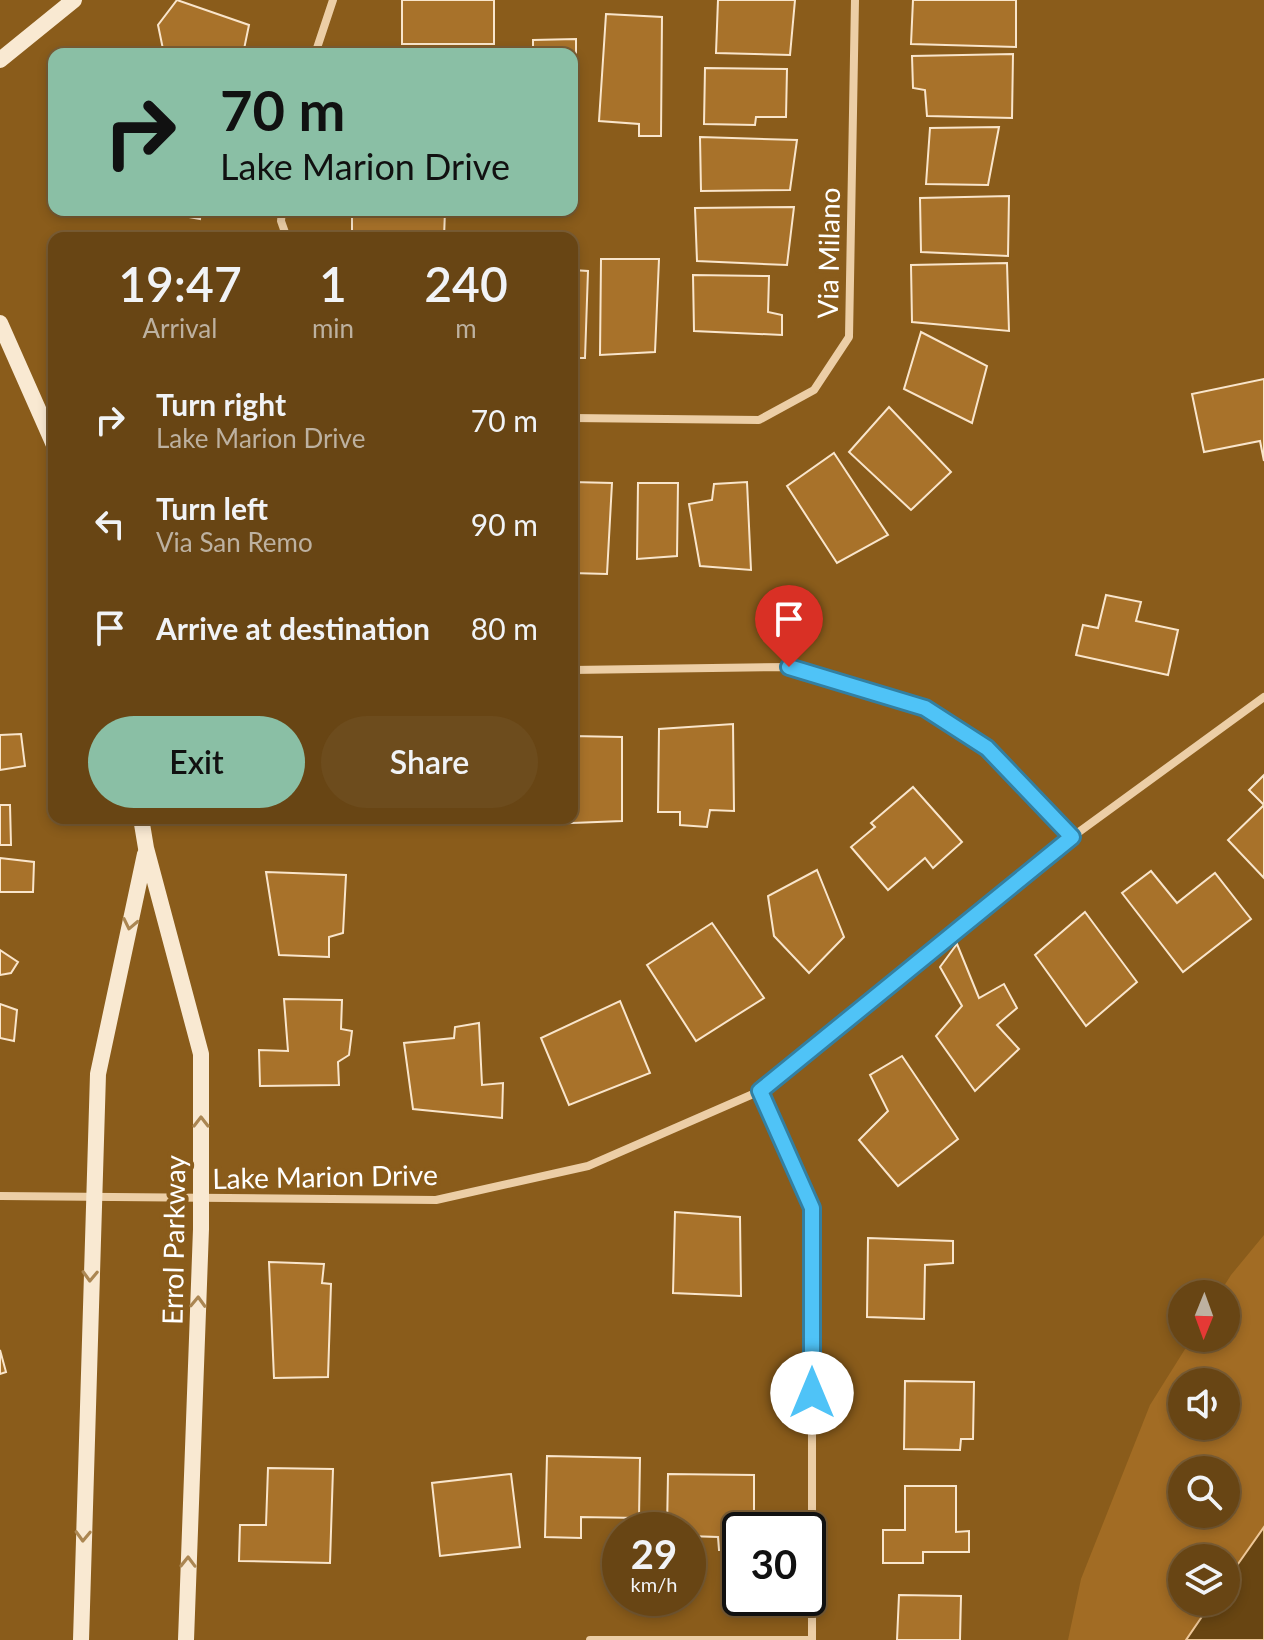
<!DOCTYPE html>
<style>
:root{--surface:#684514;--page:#6d4c1d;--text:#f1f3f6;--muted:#bdb1a0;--line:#7b5d34;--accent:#8abfa5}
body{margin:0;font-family:Lato,sans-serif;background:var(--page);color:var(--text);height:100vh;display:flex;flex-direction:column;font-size:30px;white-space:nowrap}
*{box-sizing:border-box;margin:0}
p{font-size:26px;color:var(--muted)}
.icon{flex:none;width:44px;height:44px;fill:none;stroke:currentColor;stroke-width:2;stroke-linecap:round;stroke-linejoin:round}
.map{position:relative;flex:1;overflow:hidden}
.side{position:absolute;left:48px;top:232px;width:530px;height:592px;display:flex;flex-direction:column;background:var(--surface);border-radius:16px;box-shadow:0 4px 12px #0003,0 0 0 2px var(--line)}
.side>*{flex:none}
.banner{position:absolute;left:48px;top:48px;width:530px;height:168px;border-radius:16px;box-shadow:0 4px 12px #0003,0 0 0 2px var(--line);background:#8abfa5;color:#111;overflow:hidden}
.needle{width:52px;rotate:181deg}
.controls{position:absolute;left:1168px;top:1280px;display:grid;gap:16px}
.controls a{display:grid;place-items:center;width:72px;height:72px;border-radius:50%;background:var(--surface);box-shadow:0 4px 12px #0003,0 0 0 2px var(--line);font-size:40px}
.speed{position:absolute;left:602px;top:1512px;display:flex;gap:16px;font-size:40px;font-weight:700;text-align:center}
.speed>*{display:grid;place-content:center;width:104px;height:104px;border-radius:50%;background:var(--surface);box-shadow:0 4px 12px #0003,0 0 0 2px var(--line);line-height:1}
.speed small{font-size:20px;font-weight:400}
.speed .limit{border:4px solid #111;border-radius:12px;background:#fff;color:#111}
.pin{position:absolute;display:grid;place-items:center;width:68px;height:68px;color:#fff;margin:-82px -34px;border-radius:50% 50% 50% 0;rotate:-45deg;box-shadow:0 0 8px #0007}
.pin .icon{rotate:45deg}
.me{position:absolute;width:88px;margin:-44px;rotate:0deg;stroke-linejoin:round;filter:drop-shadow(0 0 6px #0008)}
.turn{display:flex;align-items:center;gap:28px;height:168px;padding:0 40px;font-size:36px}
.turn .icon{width:104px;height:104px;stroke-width:2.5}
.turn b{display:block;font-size:56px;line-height:68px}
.eta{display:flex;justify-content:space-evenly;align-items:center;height:136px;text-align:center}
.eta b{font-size:48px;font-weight:600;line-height:56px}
.cta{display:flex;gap:16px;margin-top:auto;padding:16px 40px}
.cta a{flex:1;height:92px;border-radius:48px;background:var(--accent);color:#111;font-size:32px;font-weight:600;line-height:92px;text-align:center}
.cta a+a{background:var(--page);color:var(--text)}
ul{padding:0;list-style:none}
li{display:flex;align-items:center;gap:24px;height:104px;padding:0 40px}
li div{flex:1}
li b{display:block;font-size:30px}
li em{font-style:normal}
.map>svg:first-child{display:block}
.green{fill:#a26c24;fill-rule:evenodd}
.water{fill:#684512;stroke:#eec899;stroke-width:2}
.building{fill:#a8722a;stroke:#f9e5cb;stroke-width:2}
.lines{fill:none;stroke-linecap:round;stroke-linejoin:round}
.street{stroke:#eccea6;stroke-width:8}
.secondary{stroke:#f9e9d2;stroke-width:16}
.oneway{stroke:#ab8652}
.route-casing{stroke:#337fa1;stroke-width:20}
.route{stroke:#4fc3f7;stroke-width:14}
.labels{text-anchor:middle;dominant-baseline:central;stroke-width:8;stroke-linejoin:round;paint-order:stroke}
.street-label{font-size:28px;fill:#fff;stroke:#8a5c1b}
</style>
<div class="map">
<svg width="1264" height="1640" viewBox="0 0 1264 1640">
<rect width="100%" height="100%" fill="#8a5c1b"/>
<path class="green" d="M 1264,1235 L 1264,1527 L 1226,1581 L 1226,1558 L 1182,1558 L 1182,1602 L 1212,1602 L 1186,1640 L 1068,1640 L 1081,1579 L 1150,1405 L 1192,1338 L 1226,1338 L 1226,1294 L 1219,1294 L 1231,1275 ZM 1182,1382 L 1226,1382 L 1226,1426 L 1182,1426 ZM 1182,1470 L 1226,1470 L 1226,1514 L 1182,1514 Z"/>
<polygon class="water" points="1264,1527 1264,1640 1186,1640 1212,1602 1226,1602 1226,1581"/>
<g class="building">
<polygon points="177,0 249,25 243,54 164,54 158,25"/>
<rect x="402" y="0" width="92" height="44"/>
<polygon points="718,0 795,0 790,55 716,53"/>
<polygon points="913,0 1016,0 1016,47 911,44"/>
<polygon points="606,14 662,17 661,136 639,136 639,124 599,121"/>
<polygon points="576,39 576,124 572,124 572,54 533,54 533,40"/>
<polygon points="1013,54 1012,118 927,116 925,90 913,88 912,56"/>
<polygon points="705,68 787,69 786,117 756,117 755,125 704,124"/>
<polygon points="999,127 988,185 926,184 930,128"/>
<polygon points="700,137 797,140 790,190 701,191"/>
<polygon points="1009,196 1008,256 921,252 920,198"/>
<polygon points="794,207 787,265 697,261 695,208"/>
<polygon points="151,210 201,210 200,219"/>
<polygon points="352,210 445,210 444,238 352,238"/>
<polygon points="601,259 659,259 655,352 600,355"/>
<polygon points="1007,263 1009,331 912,322 911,265"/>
<polygon points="572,270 588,271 585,358 573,358"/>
<polygon points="693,275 769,276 768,312 782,315 782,335 694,331"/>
<polygon points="921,332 987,366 972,423 904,389"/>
<polygon points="1264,379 1264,461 1260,441 1204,452 1192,394"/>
<polygon points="889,407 951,472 911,510 849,452"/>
<polygon points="834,453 888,535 837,563 787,486"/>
<polygon points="572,482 612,483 607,574 572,573"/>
<polygon points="747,482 751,570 700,566 689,504 712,500 714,484"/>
<polygon points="638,483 678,483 677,556 637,559"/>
<polygon points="1106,595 1141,602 1136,621 1178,630 1168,675 1076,655 1083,625 1098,628"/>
<polygon points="733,724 734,811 710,810 707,827 680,825 680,812 658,812 659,729"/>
<polygon points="21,734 25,766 0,770 0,735"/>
<polygon points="572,736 622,737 622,821 547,824 544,818 572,818"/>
<polygon points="1264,775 1264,878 1228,840 1264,805 1249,790"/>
<polygon points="913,787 962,842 933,868 925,858 888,890 851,847 875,827 871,823"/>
<polygon points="0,805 10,805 11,845 0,845"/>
<polygon points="0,858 34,862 33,892 0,892"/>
<polygon points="817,870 844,937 809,973 774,936 768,896"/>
<polygon points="1151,871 1177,903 1215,873 1251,919 1183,972 1122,893"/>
<polygon points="266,872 346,875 343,933 329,937 329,957 279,955"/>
<polygon points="1085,912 1137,982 1086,1026 1035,955"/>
<polygon points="712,923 764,998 696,1041 647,965"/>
<polygon points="957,944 979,998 1004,984 1017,1008 997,1025 1019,1049 975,1091 936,1036 962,1006 940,967"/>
<polygon points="0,950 18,962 11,973 0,975"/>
<polygon points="284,999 342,1000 341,1029 352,1031 349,1055 338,1062 339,1085 260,1086 259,1050 288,1051"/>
<polygon points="620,1001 650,1073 569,1105 541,1038"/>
<polygon points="0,1004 17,1010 14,1041 0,1038"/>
<polygon points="479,1023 482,1085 503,1083 502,1118 413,1109 404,1043 454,1038 455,1027"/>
<polygon points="902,1056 958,1139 898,1186 859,1140 888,1111 870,1075"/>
<polygon points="675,1212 740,1217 741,1296 673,1293"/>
<polygon points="868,1238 953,1241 953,1263 925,1265 924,1319 867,1317"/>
<polygon points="269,1262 324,1264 322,1283 331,1284 328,1377 274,1378"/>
<polygon points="0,1350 6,1372 0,1374"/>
<polygon points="905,1381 974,1382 973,1439 961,1439 960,1450 904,1449"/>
<polygon points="547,1456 640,1458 639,1518 581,1517 581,1538 545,1537"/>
<polygon points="268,1468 333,1469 330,1563 239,1561 240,1525 266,1525"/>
<polygon points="511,1474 520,1547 440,1556 432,1483"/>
<polygon points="668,1474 754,1475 754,1530 740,1530 740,1550 719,1550 718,1537 688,1536 688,1530 667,1530"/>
<polygon points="905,1486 956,1486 956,1532 969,1531 969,1552 923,1552 923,1563 883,1563 883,1530 905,1530"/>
<polygon points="899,1595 961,1596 960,1640 897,1640"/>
</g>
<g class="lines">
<g class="street">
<polyline points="315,54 333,0"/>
<polyline points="282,210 281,221 287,238"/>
<polyline points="572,418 759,420 814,390 849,337 855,0"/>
<polyline points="572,670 789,667 925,708 987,748 1072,837"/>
<polyline points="0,1196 436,1200 588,1166 760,1091 1072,837 1264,697"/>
<polyline points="590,1640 812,1640 812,1208 760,1091"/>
</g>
<g class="secondary">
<polyline points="0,60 74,0"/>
<polyline points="0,323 54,445"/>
<polyline points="141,818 146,848 201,1054 201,1229 186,1640"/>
<polyline points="81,1640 98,1074 145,854"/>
</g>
</g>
<defs><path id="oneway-chevron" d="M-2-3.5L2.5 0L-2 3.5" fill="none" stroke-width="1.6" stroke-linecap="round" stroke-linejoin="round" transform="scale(2)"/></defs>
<g class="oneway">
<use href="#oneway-chevron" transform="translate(130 924) rotate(102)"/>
<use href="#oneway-chevron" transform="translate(201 1122) rotate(-90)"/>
<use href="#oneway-chevron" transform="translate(90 1276) rotate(92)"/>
<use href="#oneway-chevron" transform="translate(198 1302) rotate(-88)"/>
<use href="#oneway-chevron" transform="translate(83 1536) rotate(92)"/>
<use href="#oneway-chevron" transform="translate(188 1562) rotate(-89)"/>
</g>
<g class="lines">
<g class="route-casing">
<polyline id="route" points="789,667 925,708 987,748 1072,837 760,1091 812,1208 812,1393"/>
</g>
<use href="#route" class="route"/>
</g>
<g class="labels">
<g class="street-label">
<text transform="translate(828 253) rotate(-89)">Via Milano</text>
<text transform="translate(325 1176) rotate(-1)">Lake Marion Drive</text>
<text transform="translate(173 1240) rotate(-89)">Errol Parkway</text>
</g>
</g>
</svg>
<div class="controls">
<a><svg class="needle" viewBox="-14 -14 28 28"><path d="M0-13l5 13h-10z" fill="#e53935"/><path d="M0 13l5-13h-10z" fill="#bdb1a0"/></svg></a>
<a><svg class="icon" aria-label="sound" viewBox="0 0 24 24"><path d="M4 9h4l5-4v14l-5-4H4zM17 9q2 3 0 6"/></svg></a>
<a><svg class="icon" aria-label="search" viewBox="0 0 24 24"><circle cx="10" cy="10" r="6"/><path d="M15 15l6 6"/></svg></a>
<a><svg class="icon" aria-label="layers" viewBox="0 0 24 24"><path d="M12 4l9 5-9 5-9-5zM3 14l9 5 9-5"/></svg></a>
</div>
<div class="speed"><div>29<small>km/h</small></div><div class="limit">30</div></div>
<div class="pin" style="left:789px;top:667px;background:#d93025"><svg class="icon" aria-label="arrive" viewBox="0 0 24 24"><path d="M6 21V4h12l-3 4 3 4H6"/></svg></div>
<svg class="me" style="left:812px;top:1393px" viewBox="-20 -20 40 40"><circle r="19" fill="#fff"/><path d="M0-13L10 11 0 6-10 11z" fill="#4fc3f7"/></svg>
<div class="banner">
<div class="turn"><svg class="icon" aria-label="right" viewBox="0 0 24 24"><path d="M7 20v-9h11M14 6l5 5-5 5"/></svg><div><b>70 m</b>Lake Marion Drive</div></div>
</div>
<section class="side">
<div class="eta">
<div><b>19:47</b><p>Arrival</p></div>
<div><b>1</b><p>min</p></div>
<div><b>240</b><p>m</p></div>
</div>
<ul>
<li><svg class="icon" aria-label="right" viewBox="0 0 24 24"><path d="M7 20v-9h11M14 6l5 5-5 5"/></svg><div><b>Turn right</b><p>Lake Marion Drive</p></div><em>70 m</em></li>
<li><svg class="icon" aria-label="left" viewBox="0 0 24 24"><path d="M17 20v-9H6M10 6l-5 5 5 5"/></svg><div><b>Turn left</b><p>Via San Remo</p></div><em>90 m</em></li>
<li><svg class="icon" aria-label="arrive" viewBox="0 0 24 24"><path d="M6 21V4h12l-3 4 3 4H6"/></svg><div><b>Arrive at destination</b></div><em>80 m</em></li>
</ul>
<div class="cta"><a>Exit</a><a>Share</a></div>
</section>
</div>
